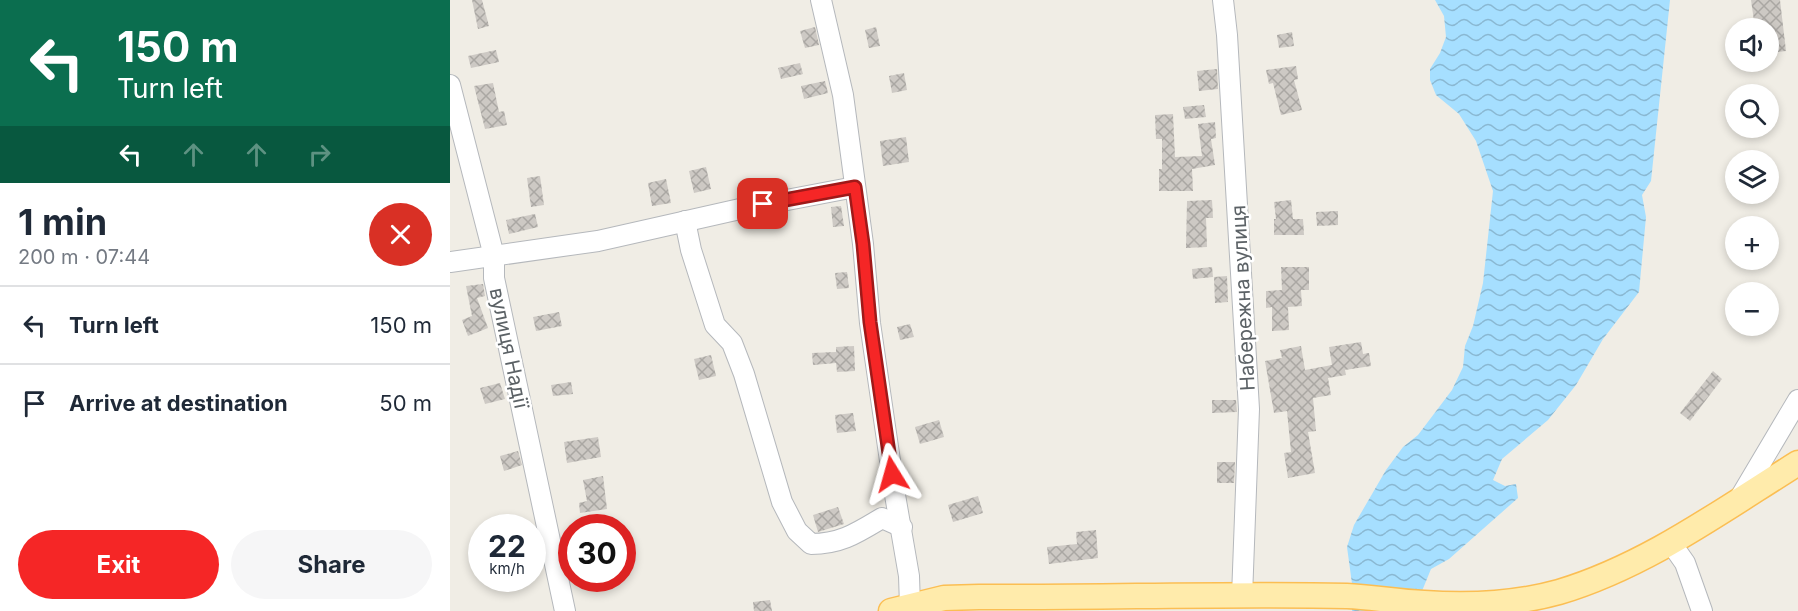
<!DOCTYPE html>
<meta charset="utf-8">
<style>
:root{--surface:#fff;--page:#f6f6f7;--text:#1f2937;--muted:#747a83;--line:#e0e1e3;--accent:#f52626}
body{margin:0;font-family:Inter,sans-serif;background:var(--page);color:var(--text);height:100vh;display:flex;flex-direction:column;font-size:22px;white-space:nowrap}
*{box-sizing:border-box;margin:0}
p{font-size:20px;color:var(--muted)}
.icon{flex:none;width:33px;height:33px;fill:none;stroke:currentColor;stroke-width:2;stroke-linecap:round;stroke-linejoin:round}
.map{position:relative;flex:1;overflow:hidden}
.details{display:flex;flex-direction:column;background:var(--surface);width:450px}
.details>*{flex:none}
.guide{background:#0b6e4f;color:#fff;overflow:hidden}
.fabs{position:absolute;left:1275px;top:18px;display:grid;gap:12px}
.fabs a{display:grid;place-items:center;width:54px;height:54px;border-radius:50%;background:var(--surface);box-shadow:0 3px 9px #0003;font-size:30px}
.speed{position:absolute;left:18px;top:514px;display:flex;gap:12px;font-size:30px;font-weight:700;text-align:center}
.speed>*{display:grid;place-content:center;width:78px;height:78px;border-radius:50%;background:var(--surface);box-shadow:0 3px 9px #0003;line-height:1}
.speed small{font-size:15px;font-weight:400}
.speed .limit{border:9px solid #d22;background:#fff;color:#111}
.pin{position:absolute;display:grid;place-items:center;width:51px;height:51px;color:#fff;margin:-26px;border-radius:12px;box-shadow:0 3px 9px #0006}
.me{position:absolute;width:66px;margin:-33px;rotate:352deg;stroke-linejoin:round;filter:drop-shadow(0 0 4px #0008)}
.turn{display:flex;align-items:center;gap:21px;height:126px;padding:0 18px;font-size:27px}
.turn .icon{width:78px;height:78px;stroke-width:2.5}
.turn b{display:block;font-size:42px;line-height:51px}
.lanes{display:flex;align-items:center;height:57px;padding:0 18px;background:#0003;justify-content:center;gap:30px;direction:ltr}
.lanes .off{opacity:.35}
.round{display:grid;place-items:center;flex:none;width:63px;height:63px;border-radius:32px;background:var(--page)}
.summary{display:flex;align-items:center;justify-content:space-between;height:102px;padding:0 18px}
h1{font-size:36px;font-weight:700;line-height:45px}
.cta{display:flex;gap:12px;margin-top:auto;padding:12px 18px}
.cta a{flex:1;height:69px;border-radius:36px;background:var(--accent);color:#fff;font-size:24px;font-weight:700;line-height:69px;text-align:center}
.cta a+a{background:var(--page);color:var(--text)}
ul{padding:0;list-style:none}
li{display:flex;align-items:center;gap:18px;height:78px;padding:0 18px;border-top:2px solid var(--line)}
li div{flex:1}
li b{display:block;font-size:22px}
li em{font-style:normal}
main{display:flex;flex:1;min-height:0}
.map>svg:first-child{display:block}
.water{fill:url(#water-waves)}
.building{fill:url(#building-cross-hatch)}
.lines{fill:none;stroke-linecap:round;stroke-linejoin:round}
.minor-casing{stroke:#b5b8bc;stroke-width:22}
.major-casing{stroke:#fbbe53;stroke-width:27}
.minor{stroke:#fff;stroke-width:20}
.major{stroke:#ffebab;stroke-width:24}
.route-casing{stroke:#9f1919;stroke-width:15}
.route{stroke:#f52626;stroke-width:10}
.labels{text-anchor:middle;dominant-baseline:central;stroke-width:5;stroke-linejoin:round;paint-order:stroke}
.street-label{font-size:20px;fill:#5c6266;stroke:#fff}
</style>
<main>
<section class="details">
<div class="guide">
<div class="turn"><svg class="icon" aria-label="left" viewBox="0 0 24 24"><path d="M17 20v-9H6M10 6l-5 5 5 5"/></svg><div><b>150 m</b>Turn left</div></div>
<div class="lanes"><svg class="icon" aria-label="left" viewBox="0 0 24 24"><path d="M17 20v-9H6M10 6l-5 5 5 5"/></svg><svg class="icon off" aria-label="ahead" viewBox="0 0 24 24"><path d="M12 20V5M6 11l6-6 6 6"/></svg><svg class="icon off" aria-label="ahead" viewBox="0 0 24 24"><path d="M12 20V5M6 11l6-6 6 6"/></svg><svg class="icon off" aria-label="right" viewBox="0 0 24 24"><path d="M7 20v-9h11M14 6l5 5-5 5"/></svg></div>
</div>
<div class="summary"><div><h1>1 min</h1><p>200 m · 07:44</p></div><a class="round" style="background:#d93025;color:#fff"><svg class="icon" aria-label="close" viewBox="0 0 24 24"><path d="M6 6l12 12M18 6L6 18"/></svg></a></div>
<ul>
<li><svg class="icon" aria-label="left" viewBox="0 0 24 24"><path d="M17 20v-9H6M10 6l-5 5 5 5"/></svg><div><b>Turn left</b></div><em>150 m</em></li>
<li><svg class="icon" aria-label="arrive" viewBox="0 0 24 24"><path d="M6 21V4h12l-3 4 3 4H6"/></svg><div><b>Arrive at destination</b></div><em>50 m</em></li>
</ul>
<div class="cta"><a>Exit</a><a>Share</a></div>
</section>
<div class="map">
<svg width="1348" height="611" viewBox="0 0 1348 611">
<defs>
<pattern id="water-waves" width="16" height="10" patternUnits="userSpaceOnUse" patternTransform="scale(1.5)"><rect width="16" height="10" fill="#a6dfff"/><path d="M0 5q4-4 8 0t8 0" fill="none" stroke="#8ab8d2"/></pattern>
<pattern id="building-cross-hatch" width="8" height="8" patternUnits="userSpaceOnUse" patternTransform="scale(1.5)"><rect width="8" height="8" fill="#cdc9c4"/><path d="M0 0l8 8M0 8l8-8" fill="none" stroke="#aaa7a3"/></pattern>
</defs>
<rect width="100%" height="100%" fill="#f0ede5"/>
<polygon class="water" points="985,0 1220,0 1201,181 1192,195 1196,217 1189,292 1153,339 1126,385 1098,420 1052,459 1043,480 1055,486 1066,484 1068,498 999,559 981,569 972,591 973,611 902,611 903,591 897,547 904,525 936,470 953,447 968,435 1002,390 1013,367 1015,346 1023,326 1033,283 1043,191 1026,141 1009,114 986,95 980,80 980,69 990,53 996,37 994,16"/>
<g class="building">
<polygon points="22,0 32,0 39,26 28,29"/>
<polygon points="1301,0 1330,0 1336,51 1318,53 1318,28 1305,28"/>
<polygon points="365,27 369,45 355,48 350,31"/>
<polygon points="426,27 430,46 419,48 415,30"/>
<polygon points="842,32 844,46 829,48 827,35"/>
<polygon points="46,50 49,62 21,68 18,56"/>
<polygon points="350,63 353,74 331,79 328,68"/>
<polygon points="846,66 848,79 844,80 852,110 831,115 823,83 819,84 816,70"/>
<polygon points="767,69 768,89 749,91 747,71"/>
<polygon points="454,73 457,90 442,93 439,76"/>
<polygon points="375,81 378,93 354,99 351,86"/>
<polygon points="43,83 49,112 54,111 57,125 35,129 24,86"/>
<polygon points="754,105 756,117 735,119 733,107"/>
<polygon points="723,114 725,157 752,156 748,124 765,122 766,138 761,139 765,165 742,169 743,191 709,191 709,169 712,169 712,139 706,139 705,115"/>
<polygon points="456,137 459,162 433,166 430,141"/>
<polygon points="256,167 261,189 244,193 239,171"/>
<polygon points="90,176 94,205 81,207 77,178"/>
<polygon points="216,179 221,203 202,206 198,183"/>
<polygon points="762,200 763,218 756,218 757,247 736,248 737,201"/>
<polygon points="841,200 843,219 853,219 854,235 824,235 824,219 826,219 824,202"/>
<polygon points="391,206 394,226 383,227 381,207"/>
<polygon points="888,211 888,225 867,226 866,212"/>
<polygon points="85,214 88,227 59,234 56,220"/>
<polygon points="762,267 763,277 743,279 742,269"/>
<polygon points="831,267 859,267 859,290 851,290 852,306 838,307 839,330 822,331 822,307 816,308 816,291 832,290"/>
<polygon points="397,272 399,288 387,289 385,273"/>
<polygon points="777,276 778,302 765,303 764,277"/>
<polygon points="33,284 35,296 27,298 38,328 18,336 12,320 22,316 16,286"/>
<polygon points="109,312 112,326 86,331 83,317"/>
<polygon points="460,324 464,337 450,340 447,327"/>
<polygon points="911,342 913,354 919,353 921,366 895,370 896,375 878,378 881,395 863,398 866,431 858,432 865,473 838,478 834,453 841,452 837,411 824,413 815,361 832,358 830,350 851,346 855,370 882,365 879,347"/>
<polygon points="404,346 405,371 387,372 386,363 363,365 362,353 386,352 386,347"/>
<polygon points="261,355 266,376 249,380 244,359"/>
<polygon points="1263,371 1272,379 1240,421 1230,413"/>
<polygon points="121,382 123,394 103,396 101,385"/>
<polygon points="50,383 55,399 35,404 30,388"/>
<polygon points="762,400 786,400 787,412 762,413"/>
<polygon points="403,413 406,431 387,433 385,415"/>
<polygon points="489,420 494,437 470,444 465,427"/>
<polygon points="148,437 151,457 117,463 114,442"/>
<polygon points="68,451 72,465 54,471 50,456"/>
<polygon points="767,462 785,462 784,483 767,483"/>
<polygon points="153,476 157,509 130,513 129,503 137,501 133,480"/>
<polygon points="528,496 533,513 503,522 498,505"/>
<polygon points="388,507 394,524 368,532 363,515"/>
<polygon points="646,530 648,558 599,564 597,547 627,544 626,532"/>
<polygon points="320,600 322,611 304,611 303,602"/>
</g>
<g class="lines">
<g class="minor-casing">
<g id="minor">
<polyline points="371,0 393,95 413,244 420,323 445,495 459,576 460,606"/>
<polyline points="773,0 777,35 799,409 792,597"/>
<polyline points="0,85 44,256 44,278 115,611"/>
<path d="M 235,221 L 241,250 L 265,325 L 282,343 L 294,374 L 332,502 L 347,531 L 361,544 C 391,544 407,533 432,518 L 452,527"/>
<polyline points="0,262 148,241 290,209 405,187"/>
<polyline points="1288,501 1348,400"/>
<polyline points="1221,543 1235,563 1252,611"/>
</g>
</g>
<g class="major-casing">
<path id="major" d="M 441,611 L 494,598 L 529,597 C 652,598 774,593 897,596 C 922,597 948,602 974,603 C 1018,606 1066,604 1109,592 C 1196,566 1271,511 1348,463"/>
</g>
<use href="#minor" class="minor"/>
<use href="#major" class="major"/>
</g>
<g class="lines">
<g class="route-casing">
<polyline id="route" points="313,204 405,187 413,244 420,322 442,474"/>
</g>
<use href="#route" class="route"/>
</g>
<g class="labels">
<g class="street-label">
<text transform="translate(793 298) rotate(-93)">Набережна вулиця</text>
<text transform="translate(59 348) rotate(78)">вулиця Надії</text>
</g>
</g>
</svg>
<div class="fabs">
<a><svg class="icon" aria-label="sound" viewBox="0 0 24 24"><path d="M4 9h4l5-4v14l-5-4H4zM17 9q2 3 0 6"/></svg></a>
<a><svg class="icon" aria-label="search" viewBox="0 0 24 24"><circle cx="10" cy="10" r="6"/><path d="M15 15l6 6"/></svg></a>
<a><svg class="icon" aria-label="layers" viewBox="0 0 24 24"><path d="M12 4l9 5-9 5-9-5zM3 14l9 5 9-5"/></svg></a>
<a>+</a>
<a>−</a>
</div>
<div class="speed"><div>22<small>km/h</small></div><div class="limit">30</div></div>
<div class="pin" style="left:313px;top:204px;background:#d93025"><svg class="icon" aria-label="arrive" viewBox="0 0 24 24"><path d="M6 21V4h12l-3 4 3 4H6"/></svg></div>
<svg class="me" style="left:442px;top:474px" viewBox="-20 -20 40 40"><path d="M0-17L14 15 0 8-14 15z" fill="#f52626" stroke="#fff" stroke-width="4"/></svg>
</div>
</main>
